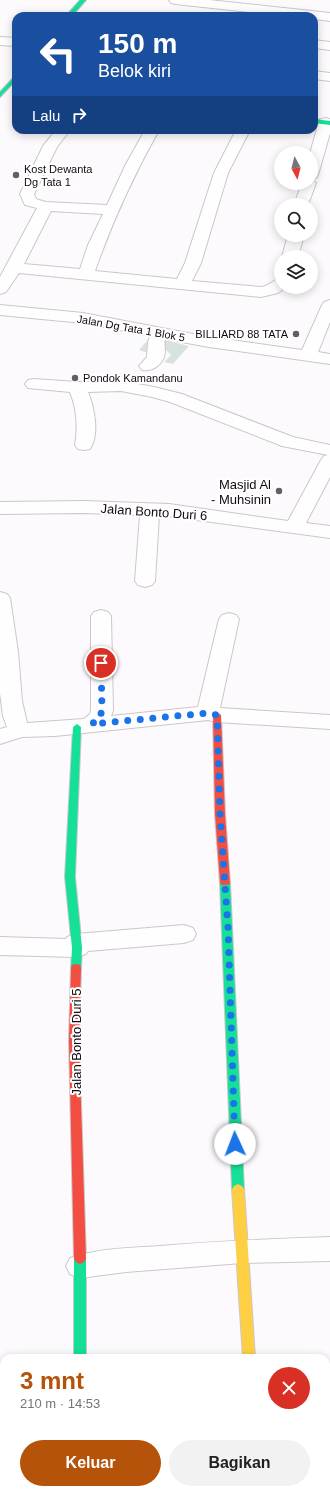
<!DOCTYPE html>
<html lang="id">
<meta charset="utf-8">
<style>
:root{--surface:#fff;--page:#f2f2f2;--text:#202124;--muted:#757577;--accent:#b45309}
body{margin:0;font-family:Helvetica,sans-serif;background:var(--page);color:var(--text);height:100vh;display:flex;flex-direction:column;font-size:15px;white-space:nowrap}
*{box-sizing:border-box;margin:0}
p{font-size:13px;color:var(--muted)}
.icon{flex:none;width:22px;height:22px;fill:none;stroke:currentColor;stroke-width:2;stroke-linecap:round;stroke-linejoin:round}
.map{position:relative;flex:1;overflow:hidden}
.side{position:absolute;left:0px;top:1354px;width:330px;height:140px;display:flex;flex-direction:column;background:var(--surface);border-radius:12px 12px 0 0;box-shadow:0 2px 10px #0003}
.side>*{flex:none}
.banner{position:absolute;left:12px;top:12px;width:306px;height:122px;border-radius:12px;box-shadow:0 2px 10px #0003;background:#1a4fa0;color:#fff;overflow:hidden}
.needle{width:26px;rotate:173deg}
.tools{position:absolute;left:274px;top:146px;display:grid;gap:8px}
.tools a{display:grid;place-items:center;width:44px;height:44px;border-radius:50%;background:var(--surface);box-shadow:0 2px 10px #0003;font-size:20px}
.pin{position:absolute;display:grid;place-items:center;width:34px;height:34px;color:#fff;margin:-17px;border:2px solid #fff;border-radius:50%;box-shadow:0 1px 4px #0007}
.me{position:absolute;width:44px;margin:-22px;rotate:358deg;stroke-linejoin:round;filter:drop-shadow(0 0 3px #0008)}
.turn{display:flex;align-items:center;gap:14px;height:84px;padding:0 20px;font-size:18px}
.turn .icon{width:52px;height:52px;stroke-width:2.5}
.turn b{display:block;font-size:28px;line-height:34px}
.then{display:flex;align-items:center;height:38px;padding:0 20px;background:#0003;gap:8px;font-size:15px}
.round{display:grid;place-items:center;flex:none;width:42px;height:42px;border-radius:21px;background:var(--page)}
.summary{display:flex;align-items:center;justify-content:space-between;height:68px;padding:0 20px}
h1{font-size:24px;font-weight:700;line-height:30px;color:var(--accent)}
.action{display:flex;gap:8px;margin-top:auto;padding:8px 20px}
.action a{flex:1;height:46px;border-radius:24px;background:var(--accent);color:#fff;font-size:16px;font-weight:700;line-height:46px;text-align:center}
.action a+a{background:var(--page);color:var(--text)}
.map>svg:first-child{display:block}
.green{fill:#d8e3de}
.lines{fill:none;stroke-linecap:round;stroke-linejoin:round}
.street-casing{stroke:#ccc6cc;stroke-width:2}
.fast-casing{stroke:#ccc6cc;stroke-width:2}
.slow-casing{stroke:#ccc6cc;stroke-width:2}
.jam-casing{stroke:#ccc6cc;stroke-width:2}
.street{fill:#fffeff;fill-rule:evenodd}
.fast{fill:#16e098;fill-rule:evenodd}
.slow{fill:#ffcf43;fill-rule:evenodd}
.jam{fill:#f24e42;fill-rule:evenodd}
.route{stroke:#1a73e8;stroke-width:7;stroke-dasharray:0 12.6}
.poi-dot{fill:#645e64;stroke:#fff;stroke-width:1.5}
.labels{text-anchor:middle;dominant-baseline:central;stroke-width:4;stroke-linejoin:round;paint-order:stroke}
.far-poi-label{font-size:11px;fill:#110a11;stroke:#fff;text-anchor:start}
.far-street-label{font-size:11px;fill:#110a11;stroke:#fff}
.poi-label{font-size:13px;fill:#110a11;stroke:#fff;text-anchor:end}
.street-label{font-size:13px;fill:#110a11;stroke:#fff}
</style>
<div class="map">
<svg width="330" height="1494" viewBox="0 0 330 1494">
<rect width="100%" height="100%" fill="#fdfafd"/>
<polygon class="green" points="153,337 189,346 173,364 164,362 171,355 160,344 145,352 139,350 144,344"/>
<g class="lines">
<g class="street-casing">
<g id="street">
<polygon points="169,0 209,0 330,13 330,21 314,19 314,16 287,16 175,4 171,3"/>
<polygon points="0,37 16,38 16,46 0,45"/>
<polygon points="314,40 330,42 330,50 314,48"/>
<polygon points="314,71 330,73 330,81 314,79"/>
<polygon points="326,118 330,119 330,133 318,175 316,178 311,179 316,183 308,205 294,205 302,183 311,183 310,153 319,122 321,119"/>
<path d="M 56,130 L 70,130 L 57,147 L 34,194 L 36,199 L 46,202 L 107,205 L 126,164 L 145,130 L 159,130 C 134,175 112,222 95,271 L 177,279 L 185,263 L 214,173 L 236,130 L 250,130 L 228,173 L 201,263 L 192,281 L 261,287 C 269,286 273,280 281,278 L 281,287 L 286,287 L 278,293 L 261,297 L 19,273 L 6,292 L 0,294 L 0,277 L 37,208 L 25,205 L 20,194 L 43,146 ZM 51,211 L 103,214 L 88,245 L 80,269 L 24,264 Z"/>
<polygon points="288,235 304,235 298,257 282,257"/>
<path d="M 330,300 L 330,322 L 318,352 L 330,354 L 330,364 L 209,347 L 165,339 C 164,343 165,347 165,352 C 164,364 153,372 142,370 L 139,366 L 147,357 L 148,342 L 150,336 L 83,323 L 0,315 L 0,305 L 83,313 L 209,337 L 302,350 L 322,305 L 324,302 Z"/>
<path d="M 34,379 L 77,382 L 121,381 L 154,387 L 182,394 L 293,437 L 330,445 L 330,477 L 306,523 L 330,526 L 330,538 L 159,515 L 155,581 L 152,585 L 145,587 L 138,585 L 135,581 L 140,515 L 84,513 L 0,514 L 0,502 L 84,501 L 169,504 L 288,521 L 321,460 L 324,456 L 328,455 L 282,446 L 170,402 L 152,397 L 121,391 L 88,392 C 94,407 100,434 90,449 L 84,450 L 78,449 L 75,445 C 78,427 77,409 70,392 L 28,388 L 25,384 L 28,380 Z"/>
<polygon points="0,592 7,594 10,598 18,652 22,701 27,723 84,719 90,714 91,710 91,616 94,612 101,610 108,612 111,616 113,710 111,716 198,707 219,619 222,615 229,613 236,615 239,619 220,708 330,715 330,729 217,722 208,720 55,736 22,737 0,744 0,729 7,727 3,716 0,693"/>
<polygon points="184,925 193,928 196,934 193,940 184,943 88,951 86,954 77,957 0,955 0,937 66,939 67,937 76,934"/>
<path d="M 330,1237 L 330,1261 L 242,1263 L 126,1272 L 80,1278 L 70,1274 L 66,1266 L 70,1258 C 98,1248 131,1248 160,1246 C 217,1241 273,1239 330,1237 Z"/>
<rect x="63" y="1490" width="32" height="4"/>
<rect x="246" y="1490" width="32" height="4"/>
</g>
</g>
<g class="fast-casing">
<g id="fast">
<polygon points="80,0 86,0 72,16 66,16"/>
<polygon points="16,75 16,80 0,97 0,92"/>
<polygon points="314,119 330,121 330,125 314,123"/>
<polygon points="77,724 81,727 75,877 82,948 81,968 80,971 72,971 71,968 72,948 65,877 73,727"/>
<polygon points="225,880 228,881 230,883 244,1189 242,1192 238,1194 234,1192 232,1189 220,883 222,881"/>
<polygon points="80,1254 84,1256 86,1259 86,1358 74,1358 74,1259 76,1256"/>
</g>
</g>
<g class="slow-casing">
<polygon id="slow" points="238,1184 242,1186 244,1189 255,1358 243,1358 232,1189 234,1186"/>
</g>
<g class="jam-casing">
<g id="jam">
<polygon points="217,712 221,715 225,814 230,883 228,885 222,885 220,883 215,814 213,715"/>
<polygon points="76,964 80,965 81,968 79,1041 86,1259 84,1262 80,1264 76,1262 74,1259 69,1041 71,968 72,965"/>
</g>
</g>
<use href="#street" class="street"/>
<use href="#fast" class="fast"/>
<use href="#slow" class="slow"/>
<use href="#jam" class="jam"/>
</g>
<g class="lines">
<polyline class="route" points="101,663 102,710 100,717 92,724 208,713 217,715 220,814 228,928 235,1144"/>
</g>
<g class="poi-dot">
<circle cx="16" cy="175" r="4"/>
<circle cx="296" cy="334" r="4"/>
<circle cx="75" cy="378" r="4"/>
<circle cx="279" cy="491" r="4"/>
</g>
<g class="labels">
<g class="far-poi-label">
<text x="24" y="169">Kost Dewanta<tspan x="24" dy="13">Dg Tata 1</tspan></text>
<text x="288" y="334" text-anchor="end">BILLIARD 88 TATA</text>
<text x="83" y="378">Pondok Kamandanu</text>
</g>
<g class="far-street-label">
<text transform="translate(131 328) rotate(10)">Jalan Dg Tata 1 Blok 5</text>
</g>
<g class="poi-label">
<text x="271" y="484">Masjid Al<tspan x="271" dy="15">- Muhsinin</tspan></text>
</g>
<g class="street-label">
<text transform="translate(154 512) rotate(4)">Jalan Bonto Duri 6</text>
<text transform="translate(76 1042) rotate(-90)">Jalan Bonto Duri 5</text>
</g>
</g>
</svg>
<div class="tools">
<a><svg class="needle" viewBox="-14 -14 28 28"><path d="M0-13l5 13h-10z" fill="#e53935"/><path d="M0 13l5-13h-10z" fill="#757577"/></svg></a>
<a><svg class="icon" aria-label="search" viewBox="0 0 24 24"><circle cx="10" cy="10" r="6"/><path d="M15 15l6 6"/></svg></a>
<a><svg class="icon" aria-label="layers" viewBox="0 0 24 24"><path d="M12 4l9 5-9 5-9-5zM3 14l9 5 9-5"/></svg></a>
</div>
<div class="pin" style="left:101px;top:663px;background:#d93025"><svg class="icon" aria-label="arrive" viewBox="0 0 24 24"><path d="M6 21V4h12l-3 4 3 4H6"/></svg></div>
<svg class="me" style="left:235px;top:1144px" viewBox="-20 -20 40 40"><circle r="19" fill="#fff"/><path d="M0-13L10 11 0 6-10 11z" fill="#1a73e8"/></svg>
<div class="banner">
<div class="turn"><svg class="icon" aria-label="left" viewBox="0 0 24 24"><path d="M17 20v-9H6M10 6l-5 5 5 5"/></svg><div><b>150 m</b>Belok kiri</div></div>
<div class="then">Lalu<svg class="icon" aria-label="right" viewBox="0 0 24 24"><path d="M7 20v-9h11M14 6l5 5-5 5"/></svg></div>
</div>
<section class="side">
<div class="summary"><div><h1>3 mnt</h1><p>210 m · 14:53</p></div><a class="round" style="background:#d93025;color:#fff"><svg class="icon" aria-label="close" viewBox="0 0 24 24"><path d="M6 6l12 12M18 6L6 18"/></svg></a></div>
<div class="action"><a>Keluar</a><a>Bagikan</a></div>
</section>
</div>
